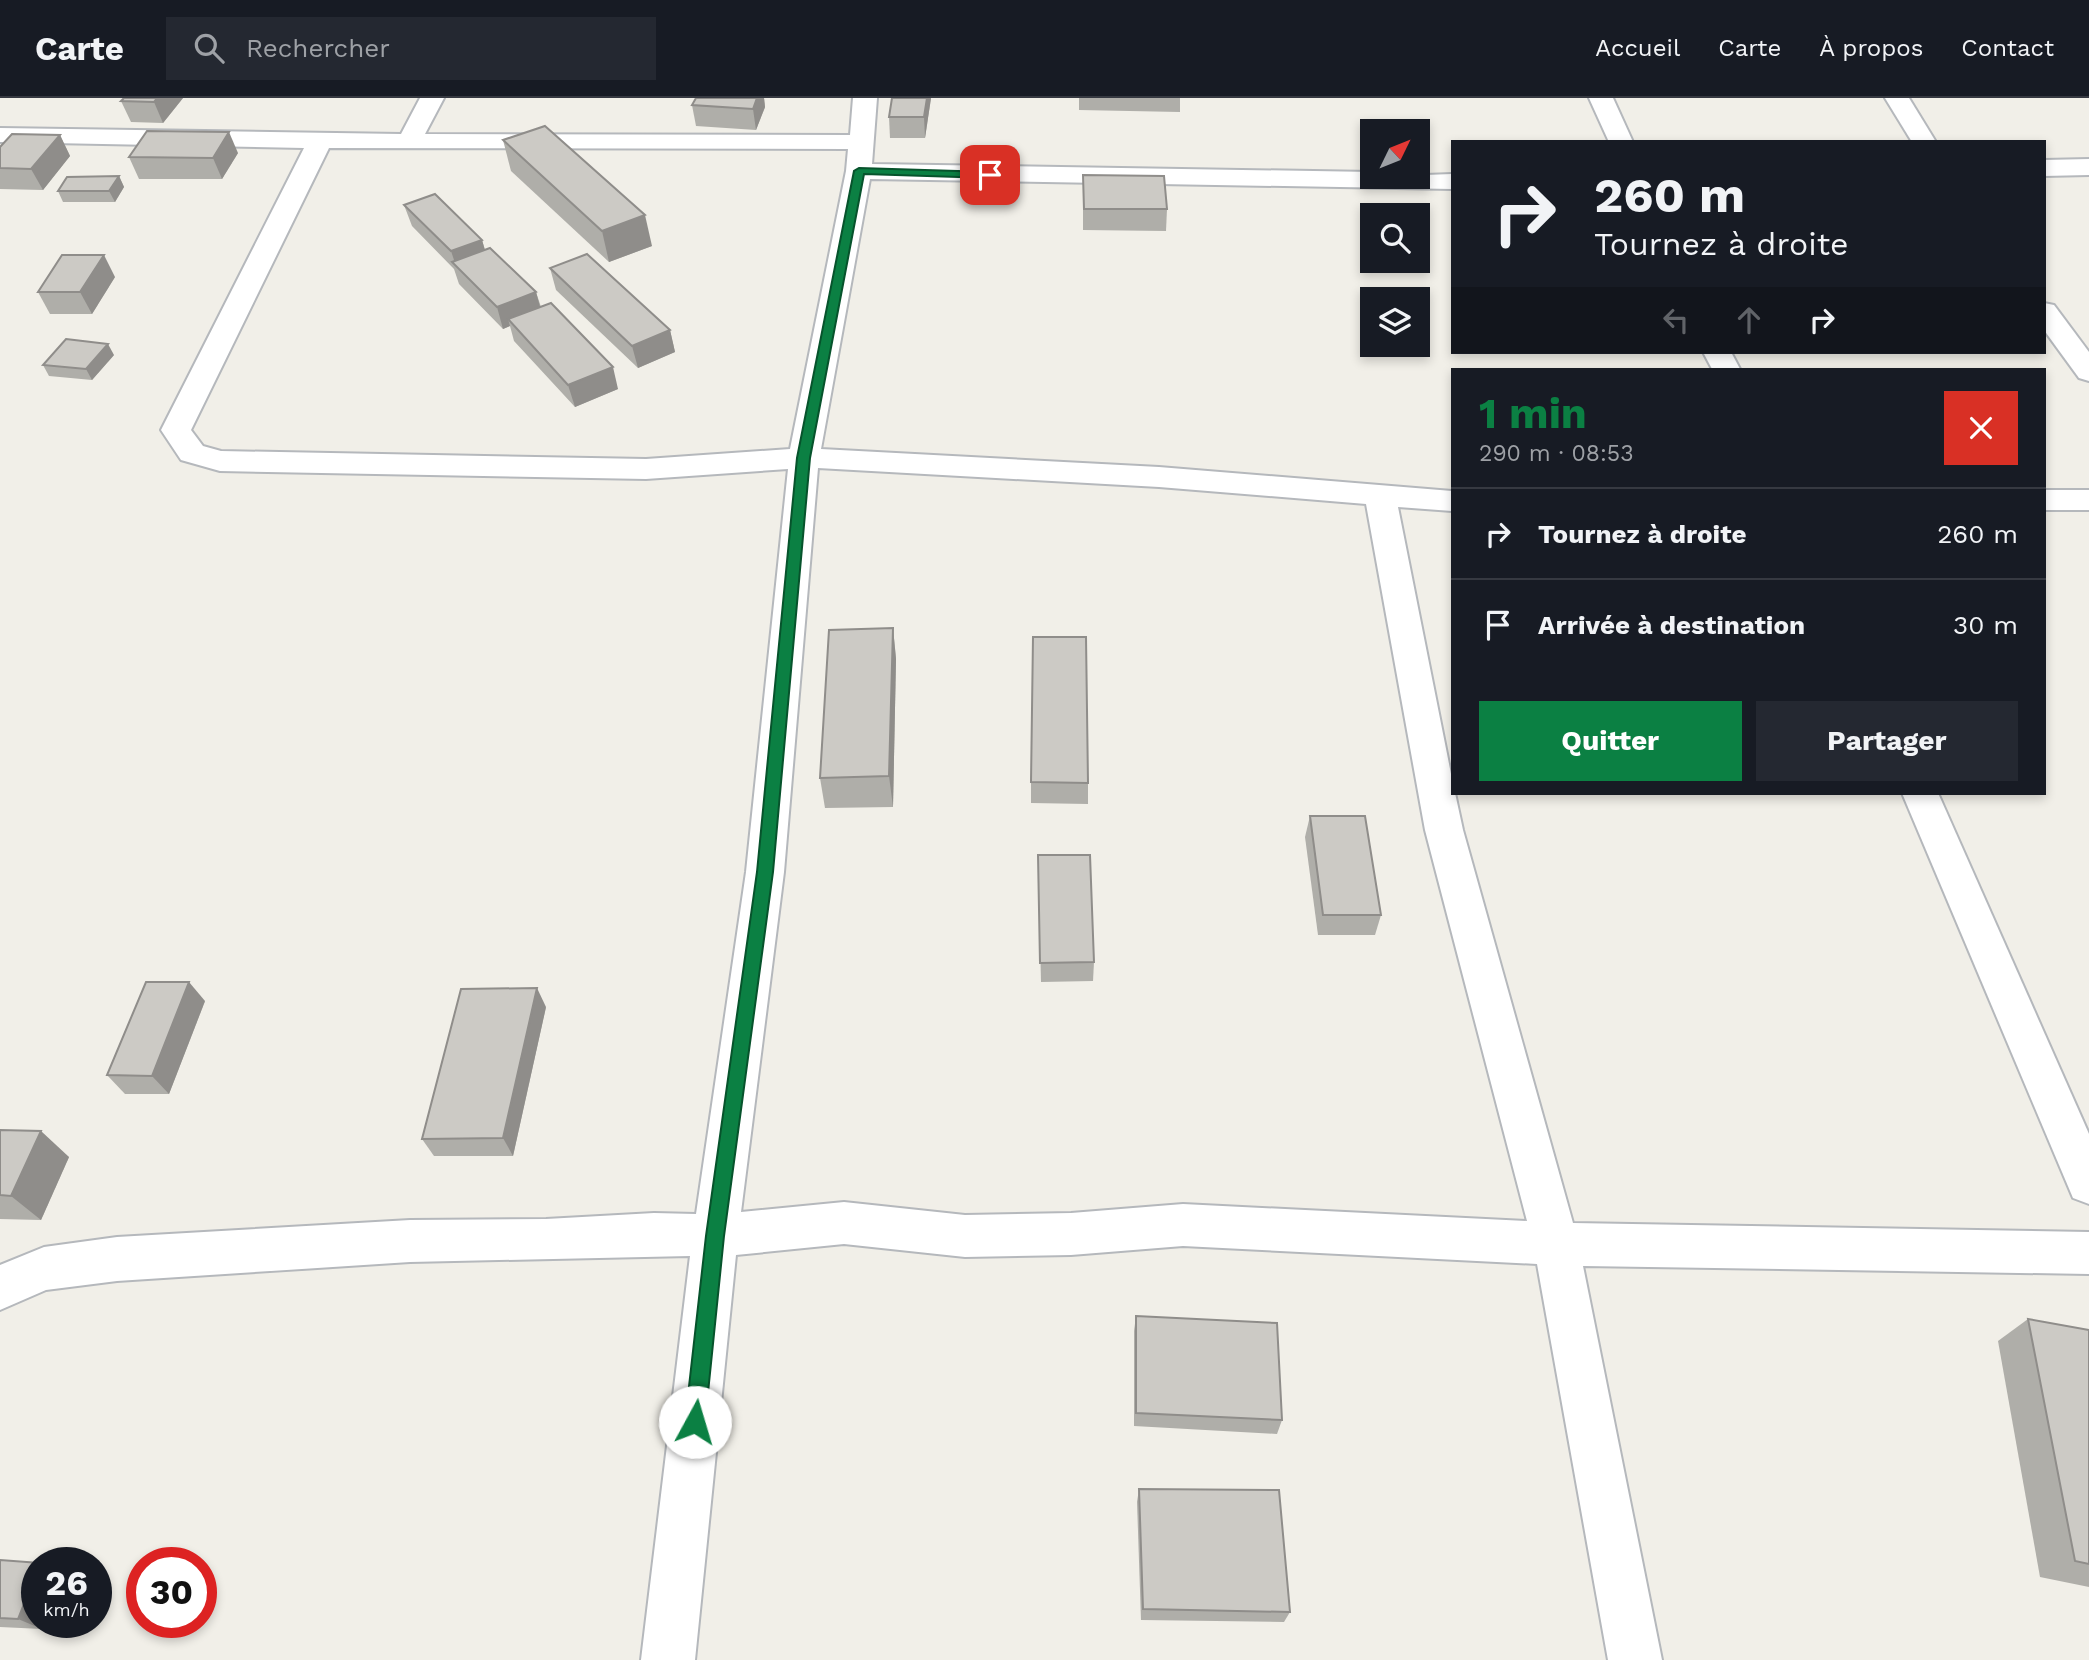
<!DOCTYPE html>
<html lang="fr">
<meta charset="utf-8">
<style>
:root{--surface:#171b24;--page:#242831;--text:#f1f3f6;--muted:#9ea1a6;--line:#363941;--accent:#0b8043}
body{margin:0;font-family:"Work Sans",sans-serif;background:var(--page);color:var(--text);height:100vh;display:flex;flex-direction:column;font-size:26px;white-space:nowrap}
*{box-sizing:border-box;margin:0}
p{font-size:23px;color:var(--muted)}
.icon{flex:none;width:38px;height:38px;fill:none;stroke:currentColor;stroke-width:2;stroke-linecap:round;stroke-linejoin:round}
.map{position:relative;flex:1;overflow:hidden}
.sheet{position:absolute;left:1451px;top:270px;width:595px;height:427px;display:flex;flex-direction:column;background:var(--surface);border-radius:0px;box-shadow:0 4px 10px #0003}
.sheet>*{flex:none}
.top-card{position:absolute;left:1451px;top:42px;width:595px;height:214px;border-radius:0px;box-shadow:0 4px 10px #0003;background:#171b24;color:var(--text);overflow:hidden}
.needle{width:46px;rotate:47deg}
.buttons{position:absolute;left:1360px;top:21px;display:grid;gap:14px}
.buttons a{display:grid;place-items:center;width:70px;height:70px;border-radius:0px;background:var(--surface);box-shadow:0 4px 10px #0003;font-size:35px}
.speed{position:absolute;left:21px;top:1449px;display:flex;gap:14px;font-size:35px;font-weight:700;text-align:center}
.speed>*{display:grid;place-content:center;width:91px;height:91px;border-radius:50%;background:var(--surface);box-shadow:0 4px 10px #0003;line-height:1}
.speed small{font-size:18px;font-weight:400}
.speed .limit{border:10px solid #d22;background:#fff;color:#111}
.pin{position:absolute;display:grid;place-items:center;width:60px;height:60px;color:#fff;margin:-30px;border-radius:14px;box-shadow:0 4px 10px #0006}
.me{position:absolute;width:77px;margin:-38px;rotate:6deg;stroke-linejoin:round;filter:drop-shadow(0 0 5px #0008)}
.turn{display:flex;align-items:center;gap:24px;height:147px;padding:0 28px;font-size:32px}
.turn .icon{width:91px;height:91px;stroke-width:2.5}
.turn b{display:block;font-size:49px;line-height:60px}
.lanes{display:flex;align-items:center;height:66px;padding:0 28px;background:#0003;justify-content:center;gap:35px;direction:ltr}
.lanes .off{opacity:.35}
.round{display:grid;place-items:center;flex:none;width:74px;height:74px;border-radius:0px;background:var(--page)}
.summary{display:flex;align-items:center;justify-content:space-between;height:119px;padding:0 28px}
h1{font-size:42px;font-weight:700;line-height:52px;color:var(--accent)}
.button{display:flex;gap:14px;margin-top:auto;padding:14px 28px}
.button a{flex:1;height:80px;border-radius:0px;background:var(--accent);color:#fff;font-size:28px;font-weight:700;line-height:80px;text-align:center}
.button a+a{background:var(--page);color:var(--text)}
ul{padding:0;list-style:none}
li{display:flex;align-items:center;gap:21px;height:91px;padding:0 28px;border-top:2px solid var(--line)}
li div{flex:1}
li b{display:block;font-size:26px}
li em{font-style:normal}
header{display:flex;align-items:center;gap:42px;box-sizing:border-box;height:98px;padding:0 35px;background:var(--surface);border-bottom:2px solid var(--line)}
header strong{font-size:33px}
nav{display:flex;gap:38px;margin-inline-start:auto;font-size:24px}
.search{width:490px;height:63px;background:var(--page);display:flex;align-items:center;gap:18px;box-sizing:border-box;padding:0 24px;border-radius:0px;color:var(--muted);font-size:26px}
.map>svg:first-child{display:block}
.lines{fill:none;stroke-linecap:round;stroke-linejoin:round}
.minor-casing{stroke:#b5b8bc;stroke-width:4}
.minor{fill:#fff;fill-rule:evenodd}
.wall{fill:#afaea9}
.shaded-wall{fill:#8f8d8a}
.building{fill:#cccac5;stroke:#8f8d8a;stroke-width:2}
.route{fill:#0b8043;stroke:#07532c;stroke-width:2}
</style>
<header>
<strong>Carte</strong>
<div class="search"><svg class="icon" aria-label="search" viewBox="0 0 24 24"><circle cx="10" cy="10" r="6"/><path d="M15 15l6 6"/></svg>Rechercher</div>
<nav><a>Accueil</a><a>Carte</a><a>À propos</a><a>Contact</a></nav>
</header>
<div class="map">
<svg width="2089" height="1562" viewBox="0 0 2089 1562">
<rect width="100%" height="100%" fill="#f1efe8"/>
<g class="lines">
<g class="minor-casing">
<g id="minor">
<path d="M 420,0 L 444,0 L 425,36 L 850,37 L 853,0 L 877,0 L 872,66 L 1372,74 L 1372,79 L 1452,76 L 1452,91 L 870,81 L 821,351 L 1159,369 L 1452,393 L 1452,413 L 1398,409 L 1452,681 L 1452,695 L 1455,695 L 1463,732 L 1573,1125 L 2089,1134 L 2089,1176 L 1583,1168 L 1662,1562 L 1608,1562 L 1537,1166 L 1183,1148 L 1071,1157 L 965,1159 L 844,1146 L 736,1157 L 695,1562 L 641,1562 L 690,1158 L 410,1164 L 117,1183 L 46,1192 L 0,1212 L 0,1167 L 44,1149 L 117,1139 L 410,1122 L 546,1121 L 654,1115 L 696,1116 L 746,774 L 788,371 L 646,381 L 220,373 L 181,362 L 161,332 L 304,50 L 0,44 L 0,30 L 401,36 ZM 329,50 L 848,51 L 846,73 L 790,351 L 646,361 L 221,353 L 203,348 L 191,332 ZM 818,370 L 1159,389 L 1366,406 L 1425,732 L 1527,1123 L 1183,1106 L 1071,1115 L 965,1117 L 844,1104 L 741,1114 L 784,774 Z"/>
<polygon points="1589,0 1613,0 1633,44 1609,44"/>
<polygon points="1885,0 1909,0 1936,44 1912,44"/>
<polygon points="2089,61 2089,77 2044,78 2044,62"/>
<polygon points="2044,205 2054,207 2089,254 2089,283 2079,280 2044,232"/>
<polygon points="1703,254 1731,254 1740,271 1712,271"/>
<rect x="2044" y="392" width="45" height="20"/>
<polygon points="1902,695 1938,695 2089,1036 2089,1106 2073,1100"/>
</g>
</g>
<use href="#minor" class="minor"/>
</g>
<g class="wall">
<polygon points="124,0 183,0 163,25 131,24 121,3"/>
<polygon points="696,0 764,0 765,9 756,32 696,28 692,7"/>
<polygon points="931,0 925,40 890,40 889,19"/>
<polygon points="1079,0 1180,0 1180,14 1079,12"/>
<polygon points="60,37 70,58 43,92 0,91 0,49"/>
<polygon points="503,42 652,148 609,164 511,73"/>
<polygon points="238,55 222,81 139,81 129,59"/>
<polygon points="1083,77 1167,111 1166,133 1083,132"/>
<polygon points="119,78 124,89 115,104 63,104 58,93"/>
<polygon points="404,107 482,142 485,152 536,194 541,209 618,291 575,309 514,243 510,228 503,231 459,186 454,171 412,128"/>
<polygon points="550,170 670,232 675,254 638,270 556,192"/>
<polygon points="115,179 92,216 50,216 38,194"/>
<polygon points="114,257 92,282 49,278 43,267"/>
<polygon points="893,530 896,561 893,709 825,710 820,680"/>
<polygon points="1031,684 1088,685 1088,706 1031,705"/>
<polygon points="1310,718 1381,817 1375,837 1318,837 1305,739"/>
<polygon points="1038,757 1094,864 1093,883 1041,884"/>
<polygon points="205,903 169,996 125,996 107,977"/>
<polygon points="546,909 513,1058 434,1058 422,1041"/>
<polygon points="0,1032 69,1059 41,1122 0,1121"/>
<polygon points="1136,1218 1282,1322 1277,1336 1134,1328 1134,1233"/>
<polygon points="2028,1221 2089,1232 2089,1489 2040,1479 1998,1243"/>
<polygon points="1139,1391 1290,1514 1284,1524 1141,1522 1137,1404"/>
<polygon points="0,1462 42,1531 0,1529"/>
</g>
<g class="shaded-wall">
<polygon points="157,0 183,0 163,25 154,4"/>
<polygon points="757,0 764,0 765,9 756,32 753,11"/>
<polygon points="927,0 931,0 925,40 924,19"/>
<polygon points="229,34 238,55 222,81 213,60"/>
<polygon points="60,37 70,58 43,92 31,71"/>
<polygon points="119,78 124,89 115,104 109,93"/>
<polygon points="645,117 652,148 609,164 602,133"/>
<polygon points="482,142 488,163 456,168 451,153"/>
<polygon points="104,157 115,179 92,216 80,194"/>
<polygon points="536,194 542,216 508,221 510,228 503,231 497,209"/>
<polygon points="670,232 675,254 638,270 632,248"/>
<polygon points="108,246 114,257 92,282 86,271"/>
<polygon points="613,269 618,291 575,309 568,287"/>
<polygon points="893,530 896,561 893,709 889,678"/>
<polygon points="189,884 205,903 169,996 152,978"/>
<polygon points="537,890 546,909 513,1058 503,1040"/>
<polygon points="41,1033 69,1059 41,1122 11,1098"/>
<polygon points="37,1473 37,1524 44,1524 42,1531 18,1521"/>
</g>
<g class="building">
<polygon points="124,0 157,0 154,4 121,3"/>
<polygon points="696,0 757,0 753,11 692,7"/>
<polygon points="892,0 927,0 924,19 889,19"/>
<polygon points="545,28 645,117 602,133 503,42"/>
<polygon points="147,33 229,34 213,60 129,59"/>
<polygon points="12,36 60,37 31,71 0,70 0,49"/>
<polygon points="1083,77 1164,78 1167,111 1084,111"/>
<polygon points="119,78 109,93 58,93 67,79"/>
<polygon points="435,96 482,142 451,153 404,107"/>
<polygon points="490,150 536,194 497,209 452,164"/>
<polygon points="587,156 670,232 632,248 550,170"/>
<polygon points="62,157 104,157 80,194 38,194"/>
<polygon points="551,205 613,269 568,287 508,221"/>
<polygon points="66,241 108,246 86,271 43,267"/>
<polygon points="893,530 889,678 820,680 829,532"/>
<polygon points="1033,539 1086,539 1088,685 1031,684"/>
<polygon points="1310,718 1365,718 1381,817 1323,817"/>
<polygon points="1038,757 1090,757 1094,864 1040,865"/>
<polygon points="146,884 189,884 152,978 107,977"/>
<polygon points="537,890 503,1040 422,1041 461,891"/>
<polygon points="0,1032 41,1033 11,1098 0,1097"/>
<polygon points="1136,1218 1277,1225 1282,1322 1136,1315"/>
<polygon points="2028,1221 2089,1232 2089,1466 2075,1463"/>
<polygon points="1139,1391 1279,1392 1290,1514 1143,1511"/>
<polygon points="0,1462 40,1465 37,1465 37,1473 18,1521 0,1520"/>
</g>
<polygon class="route" points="859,70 990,74 995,77 990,80 864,76 810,360 773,774 724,1138 705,1324 702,1331 695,1334 687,1331 685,1324 706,1138 757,774 797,360 854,73"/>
</svg>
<div class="buttons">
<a><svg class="needle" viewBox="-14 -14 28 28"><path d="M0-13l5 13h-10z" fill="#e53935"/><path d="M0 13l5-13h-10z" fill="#9ea1a6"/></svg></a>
<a><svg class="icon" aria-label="search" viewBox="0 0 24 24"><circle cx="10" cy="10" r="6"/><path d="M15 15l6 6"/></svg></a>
<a><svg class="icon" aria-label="layers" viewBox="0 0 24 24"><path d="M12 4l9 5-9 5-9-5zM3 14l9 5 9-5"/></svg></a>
</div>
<div class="speed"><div>26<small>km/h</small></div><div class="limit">30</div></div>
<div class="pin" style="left:990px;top:77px;background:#d93025"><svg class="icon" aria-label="arrive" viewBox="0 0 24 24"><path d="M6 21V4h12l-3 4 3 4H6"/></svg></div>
<svg class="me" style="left:695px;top:1324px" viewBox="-20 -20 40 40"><circle r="19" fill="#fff"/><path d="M0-13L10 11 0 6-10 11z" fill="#0b8043"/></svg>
<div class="top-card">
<div class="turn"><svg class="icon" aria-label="right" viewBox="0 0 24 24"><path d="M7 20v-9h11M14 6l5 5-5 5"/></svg><div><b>260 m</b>Tournez à droite</div></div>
<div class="lanes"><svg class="icon off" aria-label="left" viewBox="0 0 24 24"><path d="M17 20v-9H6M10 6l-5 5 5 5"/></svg><svg class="icon off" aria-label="ahead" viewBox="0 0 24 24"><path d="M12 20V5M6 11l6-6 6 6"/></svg><svg class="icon" aria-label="right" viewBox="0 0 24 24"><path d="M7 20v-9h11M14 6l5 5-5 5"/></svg></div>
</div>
<section class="sheet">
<div class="summary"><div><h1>1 min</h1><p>290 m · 08:53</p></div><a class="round" style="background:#d93025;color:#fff"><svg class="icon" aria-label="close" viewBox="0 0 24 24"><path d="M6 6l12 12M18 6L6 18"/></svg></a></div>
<ul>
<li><svg class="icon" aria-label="right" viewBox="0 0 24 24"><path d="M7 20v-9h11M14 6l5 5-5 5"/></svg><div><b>Tournez à droite</b></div><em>260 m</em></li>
<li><svg class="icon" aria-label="arrive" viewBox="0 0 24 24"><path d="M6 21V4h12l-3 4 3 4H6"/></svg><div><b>Arrivée à destination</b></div><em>30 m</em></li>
</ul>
<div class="button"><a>Quitter</a><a>Partager</a></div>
</section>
</div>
